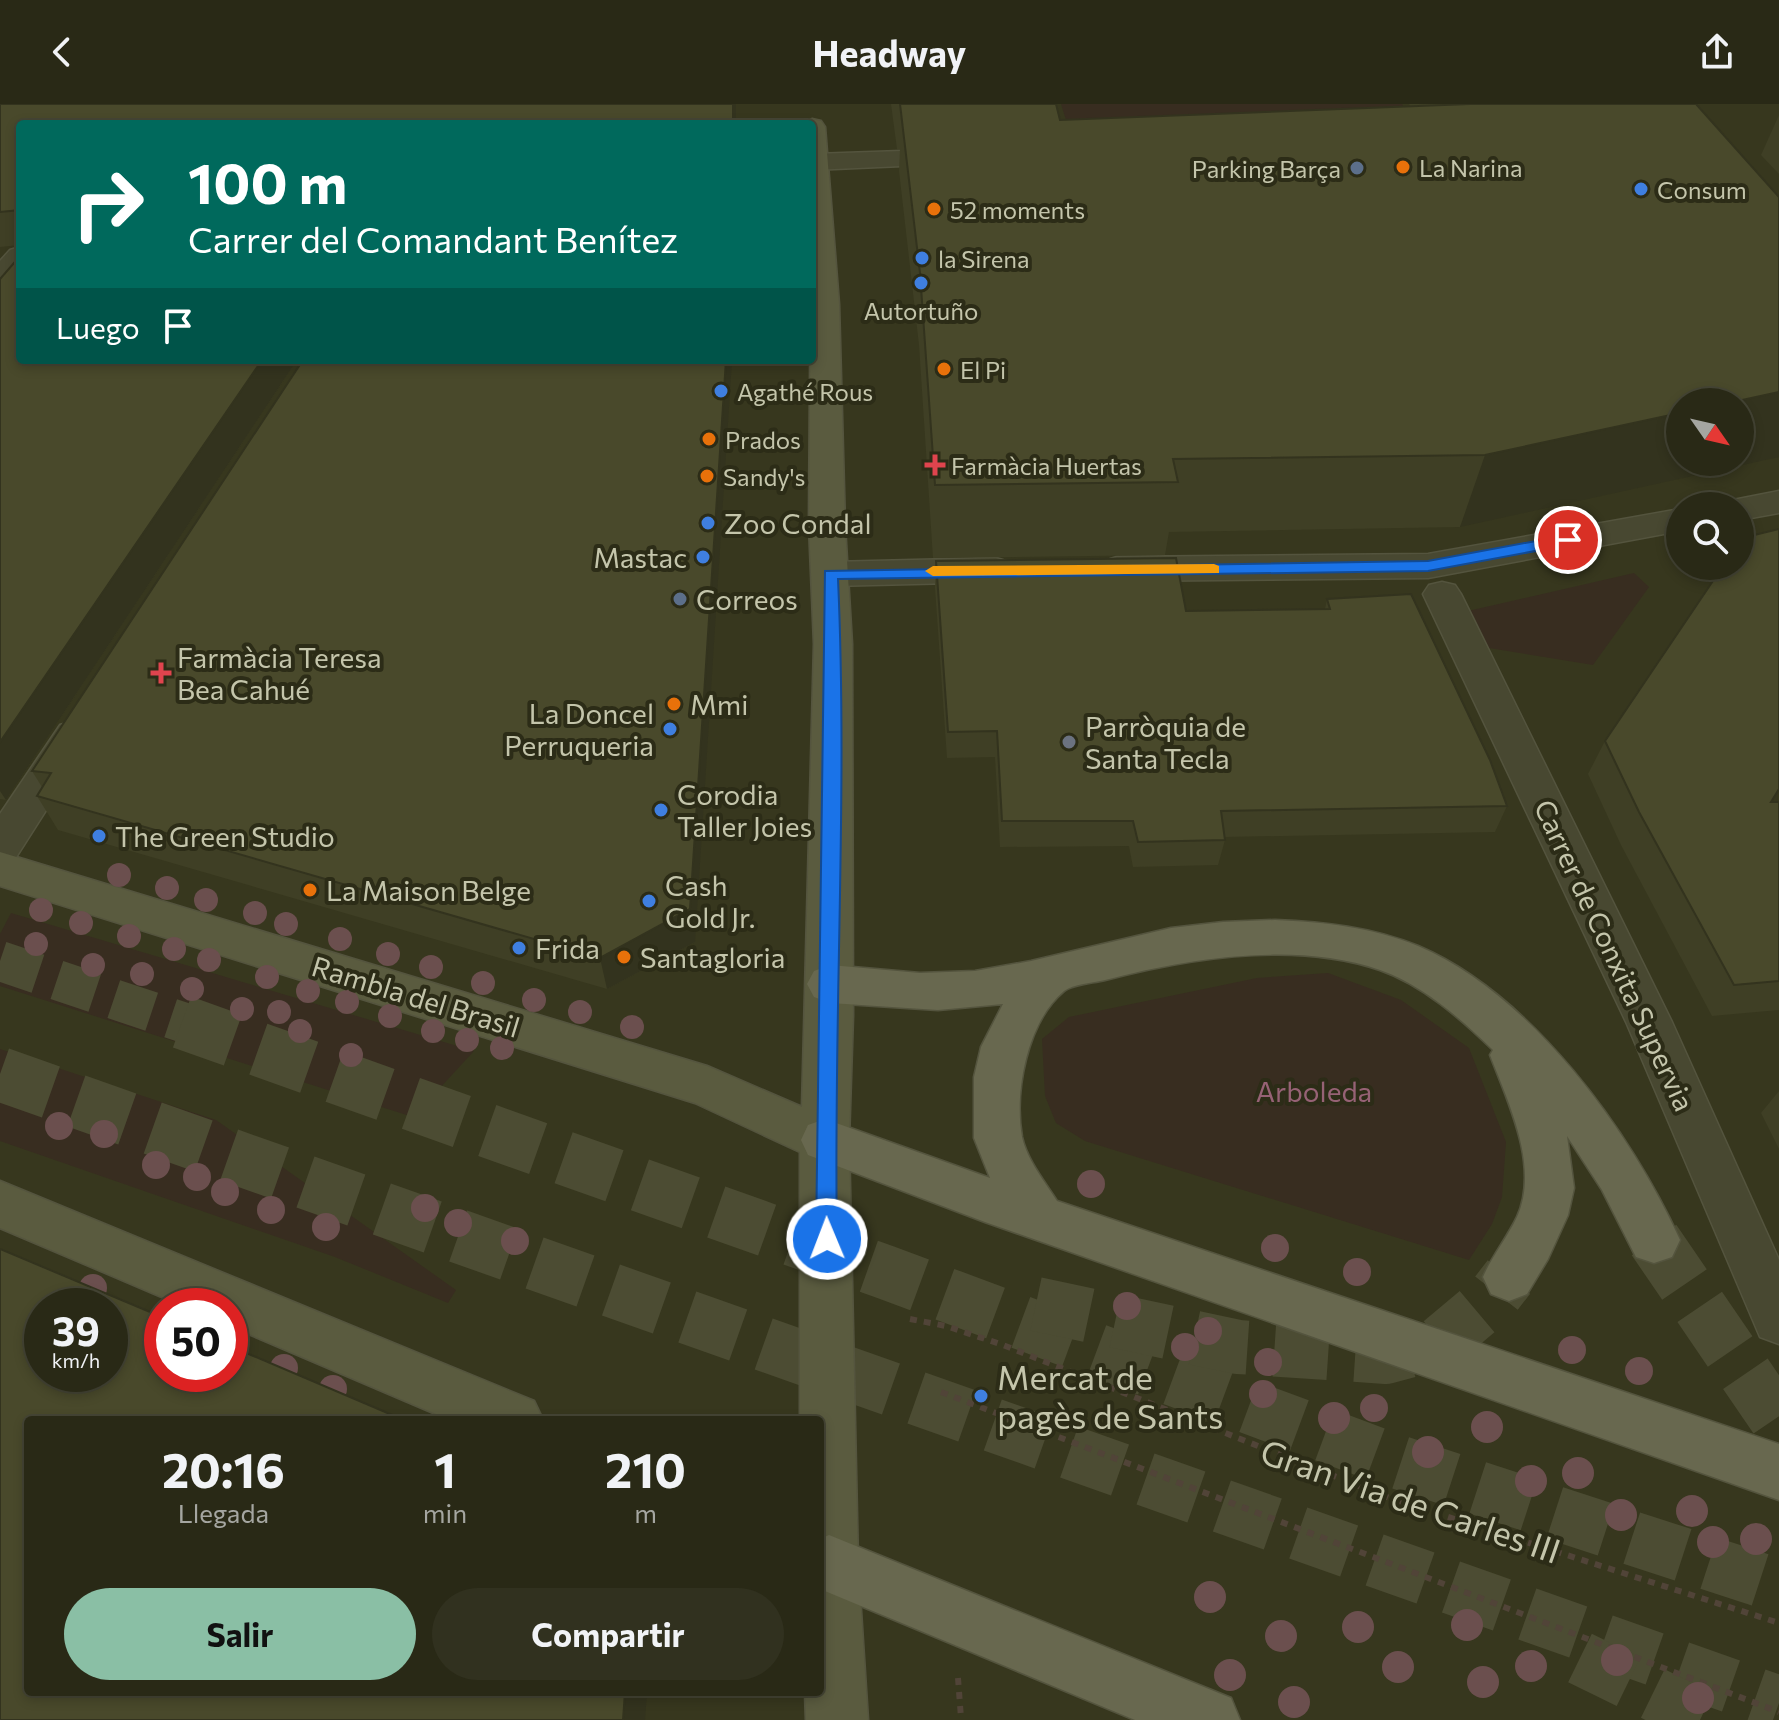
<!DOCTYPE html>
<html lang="es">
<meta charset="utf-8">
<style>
:root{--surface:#292916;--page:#31311f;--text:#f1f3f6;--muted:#a5a6a1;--line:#454535;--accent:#8abfa5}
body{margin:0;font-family:Commissioner,sans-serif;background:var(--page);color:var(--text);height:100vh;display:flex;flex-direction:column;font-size:30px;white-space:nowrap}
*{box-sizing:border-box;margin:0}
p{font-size:26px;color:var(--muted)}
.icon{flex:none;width:44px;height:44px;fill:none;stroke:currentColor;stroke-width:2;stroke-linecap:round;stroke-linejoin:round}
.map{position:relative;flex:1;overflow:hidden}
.drawer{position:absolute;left:24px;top:1312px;width:800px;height:280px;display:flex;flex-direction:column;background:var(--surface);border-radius:8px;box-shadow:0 4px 12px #0003,0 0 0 2px var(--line)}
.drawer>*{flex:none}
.guide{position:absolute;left:16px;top:16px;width:800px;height:244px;border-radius:8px;box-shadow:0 4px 12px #0003,0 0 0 2px var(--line);background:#00695c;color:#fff;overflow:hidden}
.needle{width:52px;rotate:124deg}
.tools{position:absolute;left:1666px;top:284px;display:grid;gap:16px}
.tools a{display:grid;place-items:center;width:88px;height:88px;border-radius:50%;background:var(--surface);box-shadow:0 4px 12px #0003,0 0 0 2px var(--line);font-size:40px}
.speed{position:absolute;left:24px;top:1184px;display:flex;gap:16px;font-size:40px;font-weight:700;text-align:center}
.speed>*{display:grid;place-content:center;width:104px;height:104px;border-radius:50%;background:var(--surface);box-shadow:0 4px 12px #0003,0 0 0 2px var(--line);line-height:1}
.speed small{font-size:20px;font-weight:400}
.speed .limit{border:12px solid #d22;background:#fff;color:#111}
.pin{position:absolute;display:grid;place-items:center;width:68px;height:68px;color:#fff;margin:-34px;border:4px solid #fff;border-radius:50%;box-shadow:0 2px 8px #0007}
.me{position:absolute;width:88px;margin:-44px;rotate:359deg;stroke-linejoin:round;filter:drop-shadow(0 0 6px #0008)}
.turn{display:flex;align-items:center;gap:28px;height:168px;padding:0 40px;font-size:36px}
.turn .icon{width:104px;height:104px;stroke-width:2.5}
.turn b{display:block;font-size:56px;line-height:68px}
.then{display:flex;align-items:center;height:76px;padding:0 40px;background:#0003;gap:16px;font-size:30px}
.eta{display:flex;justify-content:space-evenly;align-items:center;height:136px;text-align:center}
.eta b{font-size:48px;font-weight:700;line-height:56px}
.cta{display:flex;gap:16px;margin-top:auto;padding:16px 40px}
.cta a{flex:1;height:92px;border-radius:48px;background:var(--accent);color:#111;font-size:32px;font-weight:700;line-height:92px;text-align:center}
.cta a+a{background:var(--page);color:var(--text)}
header{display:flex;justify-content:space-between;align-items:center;height:104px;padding:0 40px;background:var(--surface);font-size:36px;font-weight:700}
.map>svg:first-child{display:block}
.green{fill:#382d20}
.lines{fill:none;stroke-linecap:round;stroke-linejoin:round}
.primary-tunnel-far1{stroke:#4c4c33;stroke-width:40;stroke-dasharray:40 20;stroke-linecap:butt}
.primary-tunnel{stroke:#4c4c33;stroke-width:54;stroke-dasharray:54 27;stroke-linecap:butt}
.street-casing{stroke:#54543e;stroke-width:3}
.secondary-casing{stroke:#54543e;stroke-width:3}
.primary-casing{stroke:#54543e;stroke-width:3}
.path{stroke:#514438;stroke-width:6;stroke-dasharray:7 7;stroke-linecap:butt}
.street{fill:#484831;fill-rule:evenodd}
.secondary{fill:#5a5b3f;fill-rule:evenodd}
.primary{fill:#68684f;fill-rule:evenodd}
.tree{fill:#6b4f4e}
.wall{fill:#3f3f25}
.shaded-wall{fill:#33331e}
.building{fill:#49492b;stroke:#33331e;stroke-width:2;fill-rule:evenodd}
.route{fill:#1a73e8;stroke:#114b97;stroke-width:2}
.slow{fill:#f59e0b}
.food-dot{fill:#e8710a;stroke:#2c2c17;stroke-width:3}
.service-dot{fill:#5c6f8a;stroke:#2c2c17;stroke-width:3}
.shop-dot{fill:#3f7fe0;stroke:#2c2c17;stroke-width:3}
.health-dot{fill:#e0444e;stroke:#2c2c17;stroke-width:3}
.worship-dot{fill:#6b7280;stroke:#2c2c17;stroke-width:3}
.labels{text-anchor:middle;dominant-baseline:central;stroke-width:8;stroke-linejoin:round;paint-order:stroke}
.far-poi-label{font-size:24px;fill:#c4c5ab;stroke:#2c2c17;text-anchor:start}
.poi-label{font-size:28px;fill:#c4c5ab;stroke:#2c2c17;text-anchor:start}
.street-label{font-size:28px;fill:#c4c5ab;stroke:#2c2c17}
.park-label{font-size:28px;fill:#966275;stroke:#2c2c17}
.near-poi-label{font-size:34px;fill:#c4c5ab;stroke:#2c2c17;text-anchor:start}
.near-street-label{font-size:34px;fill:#c4c5ab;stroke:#2c2c17}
</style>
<header><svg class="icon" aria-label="back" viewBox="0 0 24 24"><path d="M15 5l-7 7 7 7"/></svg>Headway<svg class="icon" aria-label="share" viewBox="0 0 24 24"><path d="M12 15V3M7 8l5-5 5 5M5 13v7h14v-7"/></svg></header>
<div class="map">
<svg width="1779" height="1616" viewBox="0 0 1779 1616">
<rect width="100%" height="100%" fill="#37371e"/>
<g class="green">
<polygon points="1061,0 1402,0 1418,26 1072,35"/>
<polygon points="1634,469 1649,483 1593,561 1489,544 1468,507"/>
<polygon points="11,809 474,947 413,1013 0,882 0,830"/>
<polygon points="1328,869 1401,896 1469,944 1506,1038 1502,1093 1492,1120 1469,1156 1085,1037 1056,1019 1045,992 1042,935 1069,913 1257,874"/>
<polygon points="0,945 216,1016 456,1186 448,1199 335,1153 0,1037"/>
</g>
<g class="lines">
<polyline class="primary-tunnel-far1" points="0,857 188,920"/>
<g class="primary-tunnel">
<polyline points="182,918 885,1168 1395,1357 1779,1482"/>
<polyline points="0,970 1779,1599"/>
<polyline points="1654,1136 1779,1319"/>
<polyline points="1036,1200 1238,1243 1386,1253 1441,1238 1491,1196 1509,1173"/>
<polyline points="1580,1554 1707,1616"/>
</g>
<g class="street-casing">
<g id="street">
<polygon points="960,45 970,47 974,53 970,59 812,66 814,50"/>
<polygon points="20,143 20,171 11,181 0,184 0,157 10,146"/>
<polygon points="1779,387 1779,409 1740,416 1740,402 1724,402 1728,397"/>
<polygon points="1680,405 1680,427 1428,474 1117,477 1104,473 1099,465 1104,457 1117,453 1428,450"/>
<polygon points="996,454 1009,458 1014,466 1009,474 996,478 831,482 818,478 813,470 818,462 831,458"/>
<polygon points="1442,478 1455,481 1461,490 1672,918 1779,1156 1779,1240 1760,1233 1626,918 1423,490 1429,481"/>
<polygon points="74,617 88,621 94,631 15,755 0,760 0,710 60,621"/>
</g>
</g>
<g class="secondary-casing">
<g id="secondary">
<polygon points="812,15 821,17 825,23 839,200 845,422 852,540 853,911 849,1036 858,1460 868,1616 806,1616 805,1588 820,1588 820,1316 800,1316 800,1048 695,999 0,782 0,748 707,962 802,1003 814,540 809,422 812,20 801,20"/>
<polygon points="0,1077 534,1297 543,1316 450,1316 230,1222 230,1202 183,1202 0,1124"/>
</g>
</g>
<g class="primary-casing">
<g id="primary">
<path d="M 1275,816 C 1324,818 1372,823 1418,842 C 1531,890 1631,1028 1680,1136 L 1672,1153 L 1654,1159 L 1636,1153 L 1602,1086 L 1567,1032 L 1574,1084 L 1568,1111 L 1548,1155 L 1527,1190 L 1509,1197 L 1491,1190 L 1483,1173 C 1492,1152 1507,1134 1517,1113 C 1540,1063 1508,998 1490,951 L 1493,946 C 1461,915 1423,881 1380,866 C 1296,837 1188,854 1105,876 C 1093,879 1073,880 1064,887 C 1027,918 1014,988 1022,1033 C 1027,1056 1045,1078 1057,1097 L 1779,1340 L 1779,1396 L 985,1118 L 808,1051 L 801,1036 L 808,1021 L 825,1015 L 990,1074 L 974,1034 L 974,973 L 981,943 L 1003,900 L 938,906 L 830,899 L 814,893 L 807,880 L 814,867 L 830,861 L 920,869 L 975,867 L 1031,857 L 1171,824 L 1223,818 Z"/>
<polygon points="829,1431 1231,1594 1240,1616 1135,1616 820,1485 820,1435"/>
</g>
</g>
<g class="path">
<polyline points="910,1215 946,1222 1003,1241 1392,1395 1779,1519"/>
<polyline points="941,1288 1779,1608"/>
<polyline points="958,1574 961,1614"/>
</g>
<use href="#street" class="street"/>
<use href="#secondary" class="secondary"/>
<use href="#primary" class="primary"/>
</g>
<g class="tree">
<circle cx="119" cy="771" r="12"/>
<circle cx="167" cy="784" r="12"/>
<circle cx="206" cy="796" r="12"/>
<circle cx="41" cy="806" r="12"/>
<circle cx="255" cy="809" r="12"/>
<circle cx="81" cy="819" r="12"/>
<circle cx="286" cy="820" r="12"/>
<circle cx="129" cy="832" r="12"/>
<circle cx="340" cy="835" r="12"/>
<circle cx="36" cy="840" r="12"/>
<circle cx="174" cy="845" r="12"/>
<circle cx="388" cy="850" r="12"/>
<circle cx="209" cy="856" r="12"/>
<circle cx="93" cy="861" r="12"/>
<circle cx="431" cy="863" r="12"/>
<circle cx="142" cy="870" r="12"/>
<circle cx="267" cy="873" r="12"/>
<circle cx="483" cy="879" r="12"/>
<circle cx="192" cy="885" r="12"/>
<circle cx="308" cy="887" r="12"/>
<circle cx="534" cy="896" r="12"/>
<circle cx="347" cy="898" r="12"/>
<circle cx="242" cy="905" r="12"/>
<circle cx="279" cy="908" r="12"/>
<circle cx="580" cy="908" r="12"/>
<circle cx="390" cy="912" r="12"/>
<circle cx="632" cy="923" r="12"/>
<circle cx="300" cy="927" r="12"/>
<circle cx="433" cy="927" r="12"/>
<circle cx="467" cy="936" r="12"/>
<circle cx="502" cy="944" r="12"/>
<circle cx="351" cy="951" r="12"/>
<circle cx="59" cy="1022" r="14"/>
<circle cx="104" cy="1030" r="14"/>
<circle cx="156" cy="1061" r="14"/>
<circle cx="197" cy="1073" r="14"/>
<circle cx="1091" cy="1080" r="14"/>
<circle cx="225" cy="1088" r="14"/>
<circle cx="425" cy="1104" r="14"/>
<circle cx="271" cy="1106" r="14"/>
<circle cx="458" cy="1119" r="14"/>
<circle cx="326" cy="1123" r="14"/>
<circle cx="515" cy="1137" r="14"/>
<circle cx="1275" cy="1144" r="14"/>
<circle cx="1357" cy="1168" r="14"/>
<circle cx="93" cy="1184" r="14"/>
<circle cx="1127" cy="1202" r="14"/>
<circle cx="1208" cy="1227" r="14"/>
<circle cx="1185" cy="1243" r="14"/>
<circle cx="1572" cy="1246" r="14"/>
<circle cx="1268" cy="1258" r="14"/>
<circle cx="284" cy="1264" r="14"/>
<circle cx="1639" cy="1267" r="14"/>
<circle cx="333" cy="1285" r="14"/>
<circle cx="1263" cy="1290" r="14"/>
<circle cx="1374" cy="1304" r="14"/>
<circle cx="1334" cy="1314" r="16"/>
<circle cx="1487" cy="1323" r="16"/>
<circle cx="1428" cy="1348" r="16"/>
<circle cx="1578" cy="1369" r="16"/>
<circle cx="1531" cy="1377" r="16"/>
<circle cx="1692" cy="1407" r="16"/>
<circle cx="1621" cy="1411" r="16"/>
<circle cx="1756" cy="1435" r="16"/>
<circle cx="1713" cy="1438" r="16"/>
<circle cx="1210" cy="1493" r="16"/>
<circle cx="1467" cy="1521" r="16"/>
<circle cx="1358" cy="1523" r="16"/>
<circle cx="1281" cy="1532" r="16"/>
<circle cx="1617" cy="1556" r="16"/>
<circle cx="1531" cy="1562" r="16"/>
<circle cx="1398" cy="1563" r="16"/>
<circle cx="1230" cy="1571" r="16"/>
<circle cx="1483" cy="1578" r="16"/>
<circle cx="1698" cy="1594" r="16"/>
<circle cx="1294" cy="1598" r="16"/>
</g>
<g class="wall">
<polygon points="0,0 736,0 736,20 20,20 20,141 0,143"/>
<polygon points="891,0 1056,0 1060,16 1411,3 1409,0 1696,0 1460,423 1169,428 1165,451 933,454 919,241 899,67 900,45 897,45"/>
<polygon points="1779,11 1779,70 1761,51"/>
<polygon points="0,175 20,256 297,256 6,696 0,695"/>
<polygon points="303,256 695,838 607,885 58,726 37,692 42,683 32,667"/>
<polygon points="936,457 1186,507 1325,505 1327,495 1507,702 1495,728 1224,733 1225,736 1218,761 1133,763 1129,742 1000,743 995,653 947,654 935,484"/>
<polygon points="1605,637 1771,698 1779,698 1779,906 1712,912 1621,741 1588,670"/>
<polygon points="1779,987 1779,1045 1761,1009"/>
</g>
<g class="shaded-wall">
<rect x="733" y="0" width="3" height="20"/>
<polygon points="262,256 297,256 6,696 0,687 0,638"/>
<polygon points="726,256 732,256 695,838 607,885 600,854"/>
<polygon points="1779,288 1779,353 1460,423 1485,351 1680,309 1680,358 1740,358 1740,298 1733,298"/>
<polygon points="625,1588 647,1588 645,1616 623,1616"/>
</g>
<g class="building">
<polygon points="0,0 733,0 733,20 20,20 20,106 0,108"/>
<polygon points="900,0 1056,0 1060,16 1470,0 1696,0 1779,93 1779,288 1733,298 1680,298 1680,309 1485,351 1173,355 1178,378 935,381 920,169"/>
<polygon points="20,152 20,256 262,256 0,638 0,175"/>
<polygon points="303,256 726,256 690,805 600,854 37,692 51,669 32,667"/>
<polygon points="1779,425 1779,685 1771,698 1779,698 1779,877 1734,881 1639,708 1605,637 1723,462 1740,462 1740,436 1742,434"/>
<polygon points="1176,454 1186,507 1330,505 1327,495 1411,490 1490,656 1507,702 1221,707 1225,736 1138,738 1133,717 1002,717 997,627 948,628 936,457"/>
<path d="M 0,1145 L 162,1213 L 162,1270 L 230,1270 L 230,1242 L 404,1316 L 28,1316 L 28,1588 L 625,1588 L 623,1616 L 0,1616 ZM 42,1202 L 110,1202 L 110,1270 L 42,1270 Z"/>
</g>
<path class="route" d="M 1568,431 L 1575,436 L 1573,440 L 1428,467 L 838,475 C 848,695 833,915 837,1135 L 834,1142 L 827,1145 L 819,1142 L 816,1135 L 825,467 L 1428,457 Z"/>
<polygon class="slow" points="1214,460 1219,462 1219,469 933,472 925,467 933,462"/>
<g class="food-dot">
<circle cx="1403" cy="63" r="8"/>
<circle cx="934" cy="105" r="8"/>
<circle cx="944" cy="265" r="8"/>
<circle cx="709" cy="335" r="8"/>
<circle cx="707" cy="372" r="8"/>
<circle cx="674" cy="600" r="8"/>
<circle cx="310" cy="786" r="8"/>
<circle cx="624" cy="853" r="8"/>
</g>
<g class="service-dot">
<circle cx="1357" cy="64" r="8"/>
<circle cx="680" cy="495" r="8"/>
</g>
<g class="shop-dot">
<circle cx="1641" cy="85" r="8"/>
<circle cx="922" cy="154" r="8"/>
<circle cx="921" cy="179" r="8"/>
<circle cx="721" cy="287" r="8"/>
<circle cx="708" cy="419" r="8"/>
<circle cx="703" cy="453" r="8"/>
<circle cx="670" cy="625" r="8"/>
<circle cx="661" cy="706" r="8"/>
<circle cx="99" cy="732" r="8"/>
<circle cx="649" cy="797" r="8"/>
<circle cx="519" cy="844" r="8"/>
<circle cx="981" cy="1292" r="8"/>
</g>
<g class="health-dot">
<path d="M931 349h8v8h8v8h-8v8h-8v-8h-8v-8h8z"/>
<path d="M157 557h8v8h8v8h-8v8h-8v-8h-8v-8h8z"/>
</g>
<circle class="worship-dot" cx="1069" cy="638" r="8"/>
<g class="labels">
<g class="far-poi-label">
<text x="1419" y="63">La Narina</text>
<text x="1341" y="64" text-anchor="end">Parking Barça</text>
<text x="1657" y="85">Consum</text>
<text x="950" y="105">52 moments</text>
<text x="938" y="154">la Sirena</text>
<text x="921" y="206" text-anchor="middle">Autortuño</text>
<text x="960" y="265">El Pi</text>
<text x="737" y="287">Agathé Rous</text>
<text x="725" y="335">Prados</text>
<text x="951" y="361">Farmàcia Huertas</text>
<text x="723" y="372">Sandy's</text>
</g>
<g class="poi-label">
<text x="724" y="419">Zoo Condal</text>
<text x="687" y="453" text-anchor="end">Mastac</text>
<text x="696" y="495">Correos</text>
<text x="177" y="553">Farmàcia Teresa<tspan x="177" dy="32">Bea Cahué</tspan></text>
<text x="690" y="600">Mmi</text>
<text x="654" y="609" text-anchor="end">La Doncel<tspan x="654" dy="32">Perruqueria</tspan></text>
<text x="1085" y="622">Parròquia de<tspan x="1085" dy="32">Santa Tecla</tspan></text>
<text x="677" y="690">Corodia<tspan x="677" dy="32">Taller Joies</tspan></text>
<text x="115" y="732">The Green Studio</text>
<text x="665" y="781">Cash<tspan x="665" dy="32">Gold Jr.</tspan></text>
<text x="326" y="786">La Maison Belge</text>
<text x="535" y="844">Frida</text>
<text x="640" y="853">Santagloria</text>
</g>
<g class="street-label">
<text transform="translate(1615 851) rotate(65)">Carrer de Conxita Supervia</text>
<text transform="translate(416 892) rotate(17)">Rambla del Brasil</text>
</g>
<g class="park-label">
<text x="1314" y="987">Arboleda</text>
</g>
<g class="near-poi-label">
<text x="997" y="1272">Mercat de<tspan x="997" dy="39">pagès de Sants</tspan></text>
</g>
<g class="near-street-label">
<text transform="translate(1411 1396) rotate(19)">Gran Via de Carles III</text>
</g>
</g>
</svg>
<div class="tools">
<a><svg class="needle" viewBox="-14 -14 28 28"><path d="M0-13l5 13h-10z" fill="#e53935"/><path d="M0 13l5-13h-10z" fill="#a5a6a1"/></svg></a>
<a><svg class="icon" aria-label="search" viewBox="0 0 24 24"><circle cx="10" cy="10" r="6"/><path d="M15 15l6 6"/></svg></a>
</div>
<div class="speed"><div>39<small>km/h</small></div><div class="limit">50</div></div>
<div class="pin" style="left:1568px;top:436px;background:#d93025"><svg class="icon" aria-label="arrive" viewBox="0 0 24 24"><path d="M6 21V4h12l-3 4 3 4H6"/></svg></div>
<svg class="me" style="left:827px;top:1135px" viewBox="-20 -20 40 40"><circle r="17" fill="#1a73e8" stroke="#fff" stroke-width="3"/><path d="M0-11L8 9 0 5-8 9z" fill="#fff"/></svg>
<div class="guide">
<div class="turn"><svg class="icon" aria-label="right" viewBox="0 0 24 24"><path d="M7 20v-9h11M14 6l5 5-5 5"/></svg><div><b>100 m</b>Carrer del Comandant Benítez</div></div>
<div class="then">Luego<svg class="icon" aria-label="arrive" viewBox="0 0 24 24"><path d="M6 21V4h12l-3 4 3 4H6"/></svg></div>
</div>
<section class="drawer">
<div class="eta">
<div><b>20:16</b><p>Llegada</p></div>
<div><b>1</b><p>min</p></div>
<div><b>210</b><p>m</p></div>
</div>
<div class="cta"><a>Salir</a><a>Compartir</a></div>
</section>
</div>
